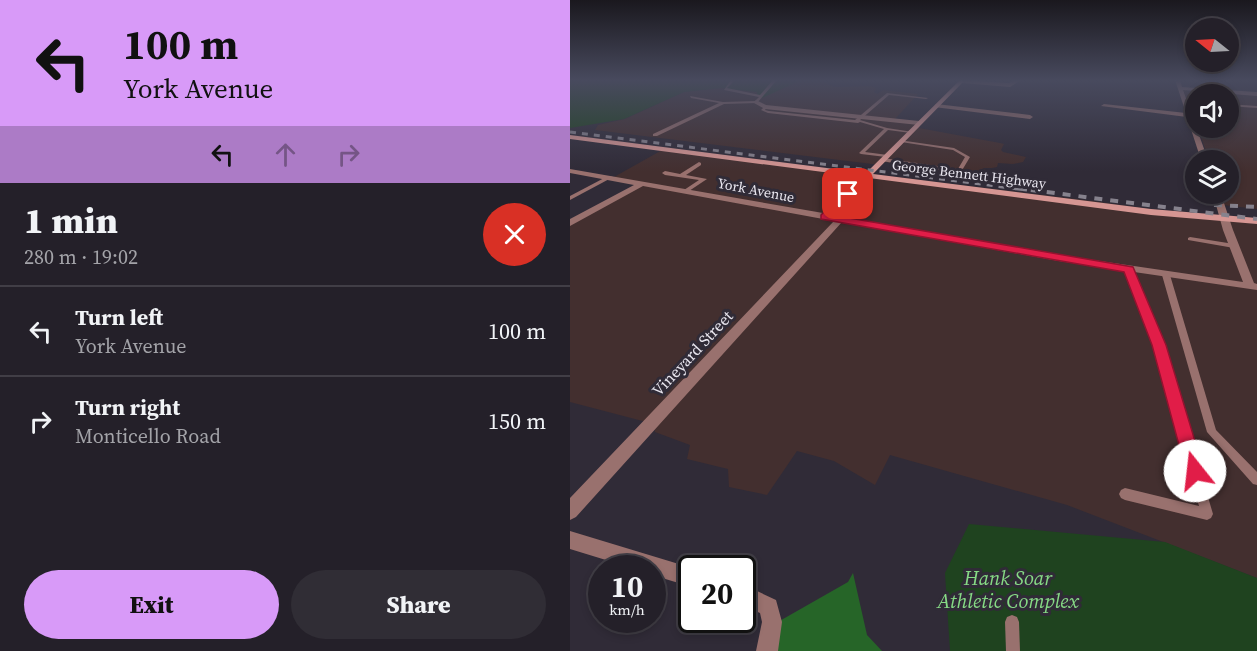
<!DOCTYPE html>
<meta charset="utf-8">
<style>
:root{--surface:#242029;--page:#302d35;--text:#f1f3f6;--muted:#a3a3a8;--line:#413e46;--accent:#d89af8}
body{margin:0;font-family:"Source Serif 4",serif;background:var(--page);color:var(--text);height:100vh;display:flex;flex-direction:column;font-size:22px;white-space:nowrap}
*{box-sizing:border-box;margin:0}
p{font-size:20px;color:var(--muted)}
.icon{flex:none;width:33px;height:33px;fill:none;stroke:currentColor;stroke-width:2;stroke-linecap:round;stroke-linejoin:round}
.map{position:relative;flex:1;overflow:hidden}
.side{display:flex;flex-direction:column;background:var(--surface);width:570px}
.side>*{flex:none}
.top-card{background:#d89af8;color:#111;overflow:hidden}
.needle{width:39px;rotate:288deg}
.controls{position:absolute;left:615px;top:18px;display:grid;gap:12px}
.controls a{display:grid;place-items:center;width:54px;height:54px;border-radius:50%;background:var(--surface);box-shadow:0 3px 9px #0003,0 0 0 2px var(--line);font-size:30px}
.speed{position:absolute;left:18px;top:555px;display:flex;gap:12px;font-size:30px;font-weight:700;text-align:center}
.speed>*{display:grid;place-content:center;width:78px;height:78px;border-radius:50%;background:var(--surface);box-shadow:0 3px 9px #0003,0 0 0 2px var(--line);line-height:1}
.speed small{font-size:15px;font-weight:400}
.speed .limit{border:3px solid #111;border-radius:9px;background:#fff;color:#111}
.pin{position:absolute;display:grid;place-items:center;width:51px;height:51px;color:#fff;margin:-26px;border-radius:12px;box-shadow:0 3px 9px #0006}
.me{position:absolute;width:66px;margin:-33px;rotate:344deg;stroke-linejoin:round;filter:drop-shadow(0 0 4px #0008)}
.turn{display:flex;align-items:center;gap:21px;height:126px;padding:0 24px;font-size:27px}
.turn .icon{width:78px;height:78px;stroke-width:2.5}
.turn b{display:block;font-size:42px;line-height:51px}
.lanes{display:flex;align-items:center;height:57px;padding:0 24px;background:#0003;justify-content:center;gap:30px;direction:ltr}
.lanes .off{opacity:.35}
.round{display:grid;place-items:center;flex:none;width:63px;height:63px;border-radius:32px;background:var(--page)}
.overview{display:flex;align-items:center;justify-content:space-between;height:102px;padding:0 24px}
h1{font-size:36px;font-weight:800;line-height:45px}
.cta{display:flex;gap:12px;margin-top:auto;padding:12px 24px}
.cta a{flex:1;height:69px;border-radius:36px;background:var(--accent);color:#111;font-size:24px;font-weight:800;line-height:69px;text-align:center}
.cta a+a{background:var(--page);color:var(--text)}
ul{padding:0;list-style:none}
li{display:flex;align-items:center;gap:18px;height:90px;padding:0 24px;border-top:2px solid var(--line)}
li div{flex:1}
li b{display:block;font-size:22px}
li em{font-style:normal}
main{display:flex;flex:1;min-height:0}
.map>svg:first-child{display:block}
.industrial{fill:#432f2f}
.green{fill:#1f431f}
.forest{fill:#266528}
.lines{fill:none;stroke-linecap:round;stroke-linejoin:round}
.lane{fill:#99716e;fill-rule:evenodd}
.street{fill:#99716e;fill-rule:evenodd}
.secondary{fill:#d69693;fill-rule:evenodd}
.rail-far1{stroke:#86828d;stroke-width:3;stroke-dasharray:6 6;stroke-linecap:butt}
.rail{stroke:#86828d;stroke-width:4;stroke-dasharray:8 8;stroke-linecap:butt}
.route{fill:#e11d48;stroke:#92132f;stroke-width:1.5}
.labels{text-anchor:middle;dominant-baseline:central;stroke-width:6;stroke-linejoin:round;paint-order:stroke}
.far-street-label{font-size:14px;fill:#e8e5ee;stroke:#302b37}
.street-label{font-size:16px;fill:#e8e5ee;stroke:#302b37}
.near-park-label{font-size:20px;font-style:italic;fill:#86da85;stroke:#302b37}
</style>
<main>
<section class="side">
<div class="top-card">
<div class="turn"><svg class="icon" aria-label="left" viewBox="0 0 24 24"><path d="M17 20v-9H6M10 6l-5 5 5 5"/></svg><div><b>100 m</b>York Avenue</div></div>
<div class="lanes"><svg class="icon" aria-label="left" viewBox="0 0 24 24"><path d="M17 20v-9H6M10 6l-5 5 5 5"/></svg><svg class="icon off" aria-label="ahead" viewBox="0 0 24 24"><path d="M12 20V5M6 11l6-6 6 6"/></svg><svg class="icon off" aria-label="right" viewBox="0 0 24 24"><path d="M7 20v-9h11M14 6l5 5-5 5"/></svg></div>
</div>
<div class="overview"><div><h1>1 min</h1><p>280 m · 19:02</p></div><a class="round" style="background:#d93025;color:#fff"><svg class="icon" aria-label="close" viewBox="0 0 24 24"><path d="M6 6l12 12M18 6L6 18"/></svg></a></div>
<ul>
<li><svg class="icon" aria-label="left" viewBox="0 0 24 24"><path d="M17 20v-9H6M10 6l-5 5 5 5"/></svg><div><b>Turn left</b><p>York Avenue</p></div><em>100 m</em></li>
<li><svg class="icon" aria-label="right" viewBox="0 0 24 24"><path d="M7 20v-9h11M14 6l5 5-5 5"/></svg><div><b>Turn right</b><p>Monticello Road</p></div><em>150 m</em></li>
</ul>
<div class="cta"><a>Exit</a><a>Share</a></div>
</section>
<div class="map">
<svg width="687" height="651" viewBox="0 0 687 651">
<rect width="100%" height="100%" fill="#302b37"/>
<g class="industrial">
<polygon points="231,80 249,80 264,87 301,86 306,88 304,92 307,94 313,90 348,94 325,119 351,123 349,128 430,143 434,144 431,150 433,152 456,157 453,162 443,164 428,163 427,167 422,168 412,168 418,171 417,174 406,176 315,162 310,165 25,130 28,125 55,119 114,92 151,88 188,92"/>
<polygon points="611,87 687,93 687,209 653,205 649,194 658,194 658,160 639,160 628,128 658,128 658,94 626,94 625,121"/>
<polygon points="94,149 522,201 687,224 687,578 497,505 320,455 305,485 264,461 227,451 197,495 159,487 158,469 117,459 120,445 85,432 84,424 0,402 0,225 71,184 44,177"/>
</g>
<g class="green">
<polygon points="0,80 226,80 227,82 192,98 187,95 187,92 151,88 114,92 54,119 0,128"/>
<polygon points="399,524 595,542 687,578 687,651 380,651 375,573"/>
</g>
<polygon class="forest" points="283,573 297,635 312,651 202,651 206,623 278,582"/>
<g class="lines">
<g class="lane">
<polygon points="161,80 165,80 157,88 190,95 203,80 207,80 187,103 154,104 87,136 83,136 83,134 149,103 121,98 120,96 153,102 185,101 189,97 154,90"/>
<polygon points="317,93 358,98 356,99 319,95 290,120 317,128 343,132 341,133 318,130 295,152 318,155 318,156 316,157 291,154 289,153 314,129 290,122 288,123 198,113 191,110 195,106 197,107 195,110 199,111 285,120"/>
<polygon points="626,103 626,105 615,106 613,105"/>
<polygon points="658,104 687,106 687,108 658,106"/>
<polygon points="329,140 384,148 400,157 391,172 389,173 311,161 310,160 313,158 388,169 395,157 383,150 331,142 329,142"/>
<polygon points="129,162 131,163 131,165 116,175 137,179 119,191 114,190 129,180 95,175 92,173 95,171 110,174"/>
<polygon points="38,176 43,177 0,200 0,196"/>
<polygon points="620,237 664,244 667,246 664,248 618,240 618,238"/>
<polygon points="556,267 562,267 563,269 593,345 643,514 641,518 637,520 555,500 551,498 549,494 551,490 555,488 629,506 585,345 555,269"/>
<polygon points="593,273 599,273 600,275 646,430 687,472 687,485 683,484 637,432 592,275"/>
<polygon points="442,615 447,617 449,622 450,651 436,651 435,622 437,617"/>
</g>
<g class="street">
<polygon points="390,80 439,83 445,80 451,80 440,87 392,83"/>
<polygon points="605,80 610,80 612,87 687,92 687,96 613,90 638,160 631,160 617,117 531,106 534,104 616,113"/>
<polygon points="186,100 196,105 349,121 352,123 349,125 195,109 184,103"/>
<polygon points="366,104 460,115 463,117 460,119 364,107"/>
<polygon points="0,169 253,213 298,173 302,175 301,177 261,215 489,255 673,282 653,230 643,194 651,194 663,230 684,283 687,284 687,290 489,261 272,222 6,517 0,520 0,498 264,221 73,186 0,226 0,219 64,185 0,173"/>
<polygon points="0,531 122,568 122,587 82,575 82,568 62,568 0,549"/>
<polygon points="172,584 206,600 212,622 208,651 186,651 192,622 190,613 172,605"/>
</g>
<polygon class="secondary" points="390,80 395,80 303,174 581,209 687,218 687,224 581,215 0,139 0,135 296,173"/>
<polyline class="rail-far1" points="0,132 457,190"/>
<g class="rail">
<polyline points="445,188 687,219"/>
<polyline points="644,205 687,207"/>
</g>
</g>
<linearGradient id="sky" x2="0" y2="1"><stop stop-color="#1a181e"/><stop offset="0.47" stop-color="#484a5e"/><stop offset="1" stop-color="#484a5e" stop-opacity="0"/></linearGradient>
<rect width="687" height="171" fill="url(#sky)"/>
<polygon class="route" points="274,192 283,194 262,215 563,267 596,345 634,471 632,478 625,480 619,478 616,471 582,345 554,272 251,219 251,215"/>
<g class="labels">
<g class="far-street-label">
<text transform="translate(399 174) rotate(7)">George Bennett Highway</text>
<text transform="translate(186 190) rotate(11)">York Avenue</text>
</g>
<g class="street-label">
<text transform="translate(122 353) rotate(-47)">Vineyard Street</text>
</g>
<g class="near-park-label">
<text x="438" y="578">Hank Soar<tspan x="438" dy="23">Athletic Complex</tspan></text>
</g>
</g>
</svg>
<div class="controls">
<a><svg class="needle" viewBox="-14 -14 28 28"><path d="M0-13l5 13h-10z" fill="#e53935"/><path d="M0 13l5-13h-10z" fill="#a3a3a8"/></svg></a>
<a><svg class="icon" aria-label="sound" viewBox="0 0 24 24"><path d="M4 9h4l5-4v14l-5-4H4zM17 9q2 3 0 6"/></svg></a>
<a><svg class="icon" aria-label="layers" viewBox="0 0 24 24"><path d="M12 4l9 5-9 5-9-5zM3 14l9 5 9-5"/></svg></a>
</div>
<div class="speed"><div>10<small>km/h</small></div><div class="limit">20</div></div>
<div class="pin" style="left:278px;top:194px;background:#d93025"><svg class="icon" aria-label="arrive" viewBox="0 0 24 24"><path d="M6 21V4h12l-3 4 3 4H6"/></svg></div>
<svg class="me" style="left:625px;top:471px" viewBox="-20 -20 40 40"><circle r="19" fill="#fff"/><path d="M0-13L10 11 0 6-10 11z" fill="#e11d48"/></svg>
</div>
</main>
